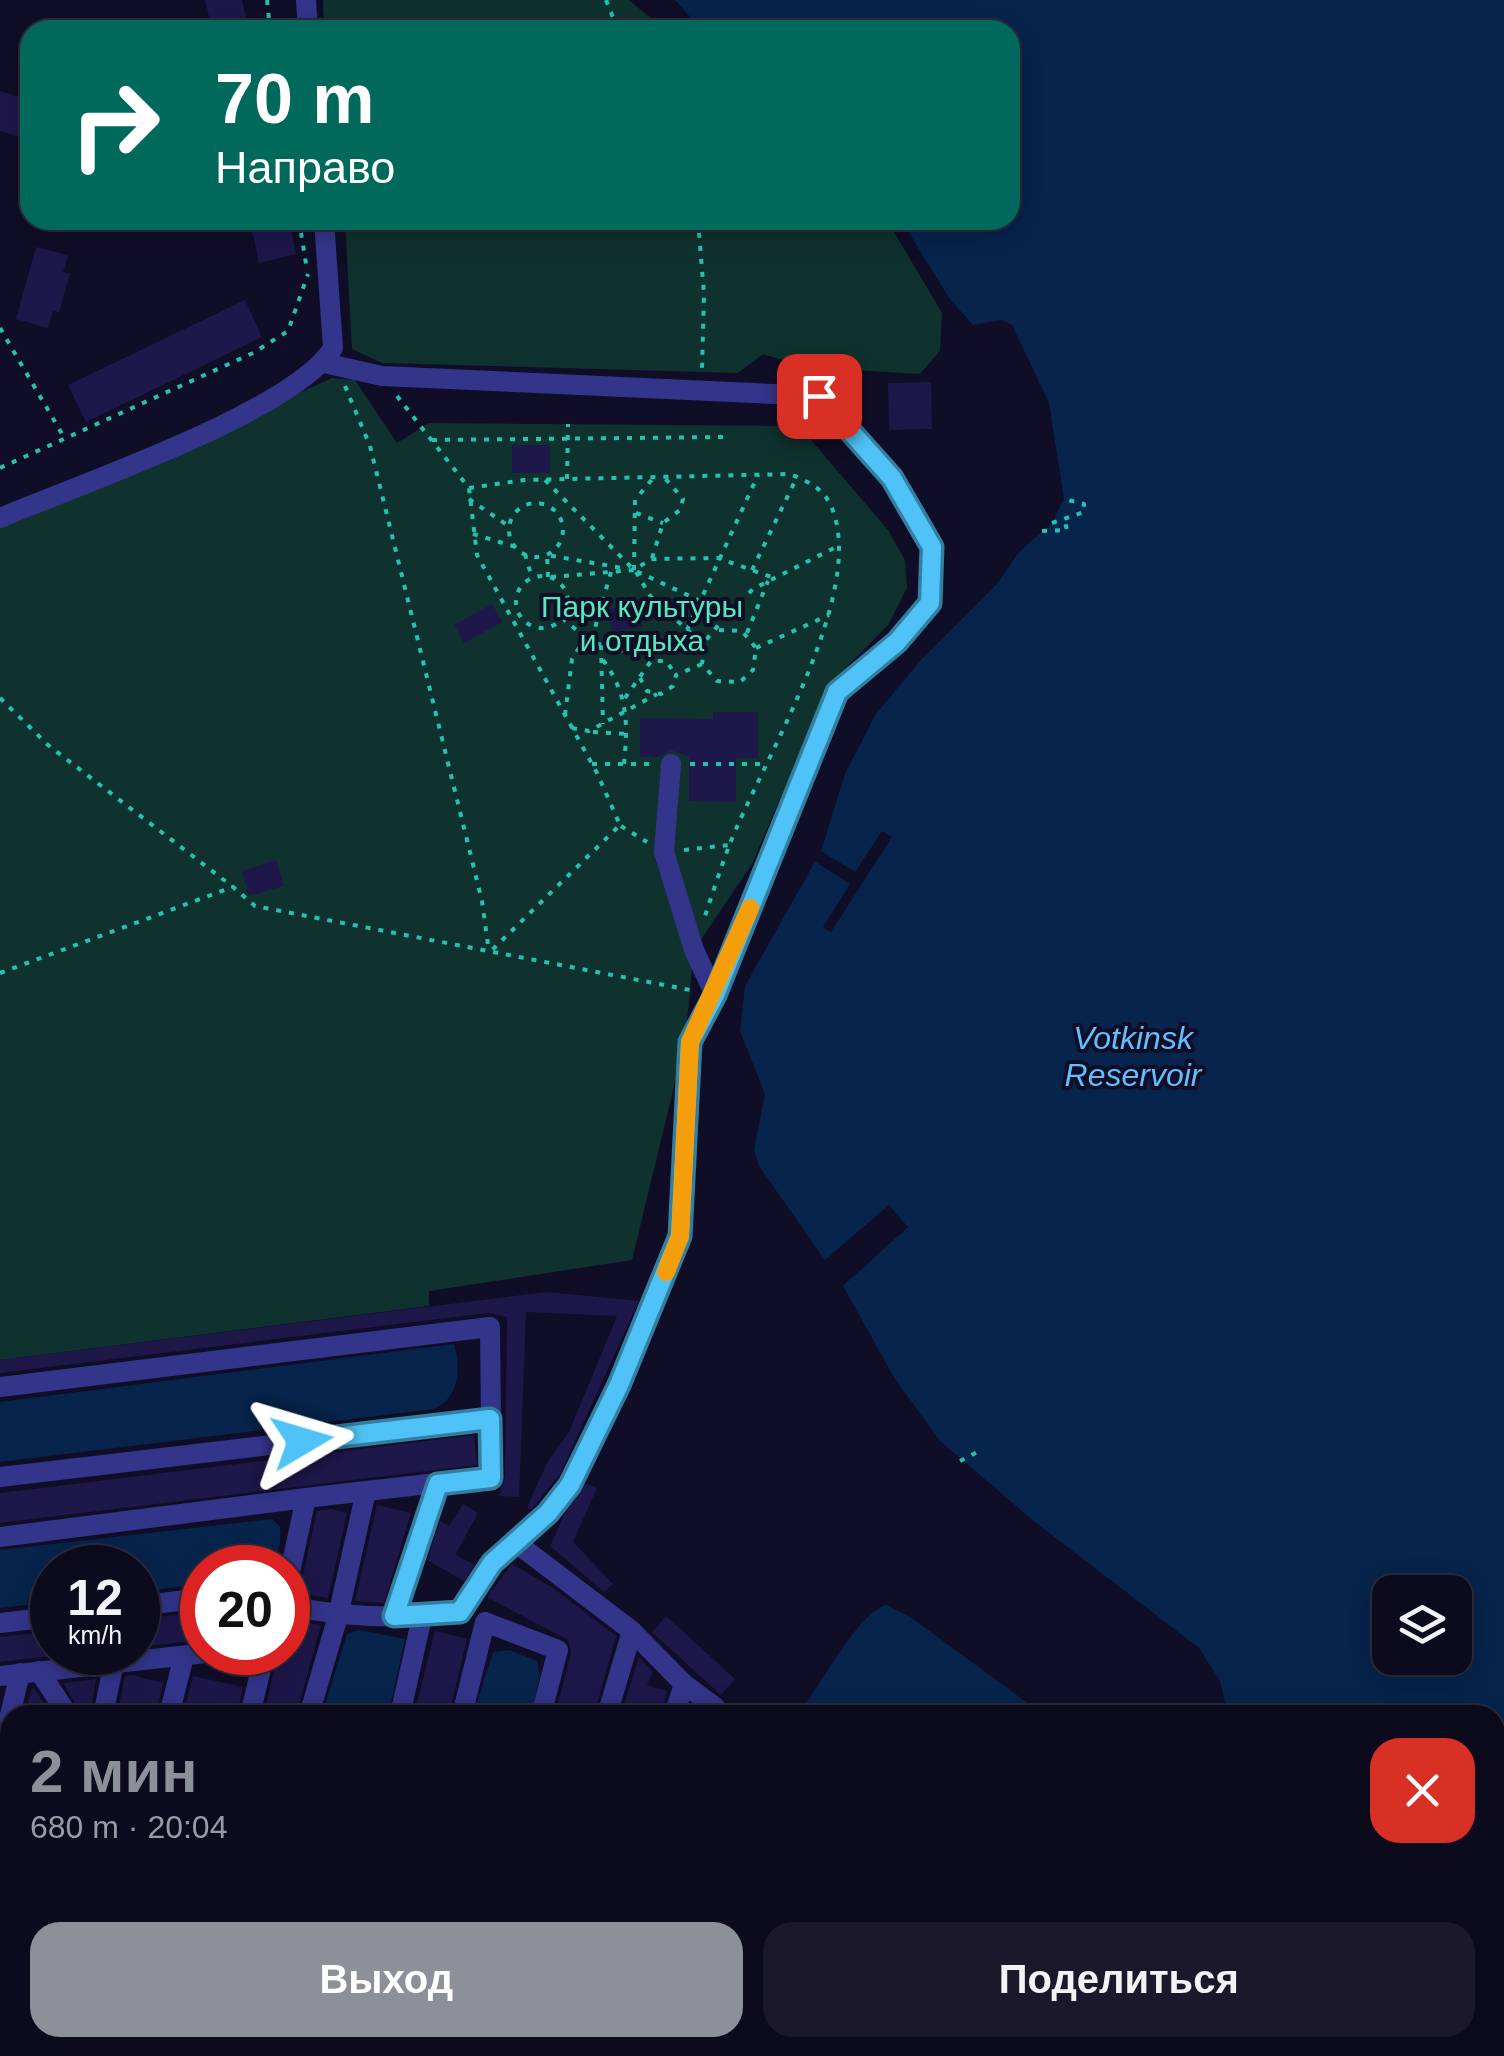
<!DOCTYPE html>
<html lang="ru">
<meta charset="utf-8">
<style>
:root{--surface:#0c0a1d;--page:#1a182a;--text:#f1f3f6;--muted:#9a9aa4;--line:#2c2b3b;--accent:#8c9099}
body{margin:0;font-family:Helvetica,sans-serif;background:var(--page);color:var(--text);height:100vh;display:flex;flex-direction:column;font-size:38px;white-space:nowrap}
*{box-sizing:border-box;margin:0}
p{font-size:32px;color:var(--muted)}
.icon{flex:none;width:55px;height:55px;fill:none;stroke:currentColor;stroke-width:2;stroke-linecap:round;stroke-linejoin:round}
.map{position:relative;flex:1;overflow:hidden}
.panel{position:absolute;left:0px;top:1705px;width:1505px;height:352px;display:flex;flex-direction:column;background:var(--surface);border-radius:30px 30px 0 0;box-shadow:0 5px 25px #0003,0 0 0 2px var(--line)}
.panel>*{flex:none}
.hud{position:absolute;left:20px;top:20px;width:1000px;height:210px;border-radius:30px;box-shadow:0 5px 25px #0003,0 0 0 2px var(--line);background:#00695c;color:#fff;overflow:hidden}
.fabs{position:absolute;left:1372px;top:1575px;display:grid;gap:20px}
.fabs a{display:grid;place-items:center;width:100px;height:100px;border-radius:20px;background:var(--surface);box-shadow:0 5px 25px #0003,0 0 0 2px var(--line);font-size:50px}
.speed{position:absolute;left:30px;top:1545px;display:flex;gap:20px;font-size:50px;font-weight:700;text-align:center}
.speed>*{display:grid;place-content:center;width:130px;height:130px;border-radius:50%;background:var(--surface);box-shadow:0 5px 25px #0003,0 0 0 2px var(--line);line-height:1}
.speed small{font-size:25px;font-weight:400}
.speed .limit{border:15px solid #d22;background:#fff;color:#111}
.pin{position:absolute;display:grid;place-items:center;width:85px;height:85px;color:#fff;margin:-42px;border-radius:20px;box-shadow:0 5px 15px #0006}
.me{position:absolute;width:110px;margin:-55px;rotate:83deg;stroke-linejoin:round;filter:drop-shadow(0 0 8px #0008)}
.turn{display:flex;align-items:center;gap:35px;height:210px;padding:0 30px;font-size:45px}
.turn .icon{width:130px;height:130px;stroke-width:2.5}
.turn b{display:block;font-size:70px;line-height:85px}
.round{display:grid;place-items:center;flex:none;width:105px;height:105px;border-radius:30px;background:var(--page)}
.head{display:flex;align-items:center;justify-content:space-between;height:170px;padding:0 30px}
h1{font-size:60px;font-weight:700;line-height:75px;color:var(--accent)}
.primary-button{display:flex;gap:20px;margin-top:auto;padding:20px 30px}
.primary-button a{flex:1;height:115px;border-radius:30px;background:var(--accent);color:#fff;font-size:40px;font-weight:700;line-height:115px;text-align:center}
.primary-button a+a{background:var(--page);color:var(--text)}
.map>svg:first-child{display:block}
.green{fill:#0f322e}
.water{fill:#07244c;fill-rule:evenodd}
.pier{fill:#100d27}
.building{fill:#1e174a}
.lines{fill:none;stroke-linecap:round;stroke-linejoin:round}
.path{stroke:#23c3b0;stroke-width:4;stroke-dasharray:5 8;stroke-linecap:butt}
.minor{stroke:#33358b;stroke-width:20}
.route-casing{stroke:#337fa1;stroke-width:25}
.route{stroke:#4fc3f7;stroke-width:18}
.slow{stroke:#f59e0b;stroke-width:18}
.labels{text-anchor:middle;dominant-baseline:central;stroke-width:8;stroke-linejoin:round;paint-order:stroke}
.park-label{font-size:30px;fill:#53ebbc;stroke:#100d27}
.water-label{font-size:32px;font-style:italic;fill:#61bfff;stroke:#100d27}
</style>
<div class="map">
<svg width="1504" height="2056" viewBox="0 0 1504 2056">
<rect width="100%" height="100%" fill="#100d27"/>
<g class="green">
<polygon points="323,0 629,0 665,30 324,30"/>
<polygon points="345,220 887,220 942,313 940,351 920,374 804,367 763,354 738,373 382,363 352,349"/>
<polygon points="332,378 355,380 397,443 429,423 786,426 805,433 888,530 905,560 907,588 888,625 829,685 752,864 694,950 685,1041 632,1260 429,1291 429,1306 0,1360 0,528"/>
</g>
<g class="water">
<path d="M 675,0 L 1504,0 L 1504,2056 L 658,2056 L 666,2048 L 1495,2048 L 1495,1715 L 1228,1715 L 1220,1681 L 1199,1648 L 1035,1522 L 940,1441 L 895,1379 L 843,1286 L 759,1166 L 754,1150 L 765,1094 L 740,1031 L 745,986 L 821,851 L 845,774 L 875,715 L 920,661 L 996,585 L 1020,551 L 1052,523 L 1064,499 L 1049,403 L 1012,325 L 1002,320 L 973,325 L 949,298 L 901,220 L 1010,220 L 1010,30 L 702,30 ZM 1390,1592 L 1455,1592 L 1455,1658 L 1390,1658 Z"/>
<path d="M 454,1344 C 462,1368 458,1400 433,1409 L 0,1462 L 0,1402 Z"/>
<path d="M 272,1519 L 280,1527 C 281,1545 279,1554 268,1567 L 202,1568 L 202,1584 L 138,1592 L 138,1568 L 52,1568 L 52,1602 L 0,1608 L 0,1550 Z"/>
<path d="M 887,1605 L 913,1619 L 1044,1715 L 798,1715 C 817,1691 860,1609 887,1605 Z"/>
<polygon points="359,1630 405,1639 388,1715 322,1715 347,1634"/>
<polygon points="510,1650 537,1661 540,1675 531,1715 473,1715 493,1652"/>
<polygon points="10,1820 13,2048 11,2056 0,2056 0,1838"/>
</g>
<g class="pier">
<polygon points="882,831 892,837 831,932 823,927 850,884 814,861 821,851 855,872"/>
<polygon points="889,1205 908,1227 843,1286 825,1260"/>
</g>
<g class="building">
<polygon points="205,0 242,0 249,30 212,30"/>
<polygon points="0,91 30,100 30,140 0,131"/>
<polygon points="250,220 289,220 296,254 259,263"/>
<polygon points="36,247 68,255 63,272 70,274 59,312 53,311 48,328 16,319"/>
<polygon points="245,300 262,337 86,422 68,385"/>
<polygon points="931,382 932,429 889,430 888,383"/>
<rect x="512" y="445" width="38" height="28"/>
<polygon points="575,598 595,601 593,618 573,615"/>
<polygon points="492,604 502,622 464,643 454,625"/>
<polygon points="638,604 642,627 612,632 609,609"/>
<polygon points="713,712 758,712 758,758 736,758 736,802 689,801 689,757 671,750 659,757 640,757 640,718 713,719"/>
<polygon points="276,860 284,886 249,896 242,871"/>
<polygon points="547,1292 639,1301 560,1474 531,1510 527,1507 548,1461 569,1432 617,1316 526,1312 519,1497 499,1496 505,1477 507,1317 488,1313 0,1373 0,1360"/>
<polygon points="474,1435 477,1465 0,1523 0,1493"/>
<polygon points="586,1483 597,1488 573,1542 613,1584 604,1592 550,1546 564,1515"/>
<polygon points="463,1504 478,1513 455,1555 475,1565 464,1581 427,1560 440,1521 449,1526"/>
<polygon points="377,1505 411,1513 384,1603 355,1601"/>
<polygon points="332,1509 347,1513 328,1598 294,1593 301,1584 317,1511"/>
<polygon points="512,1564 553,1588 616,1636 594,1715 555,1715 571,1653 568,1640 487,1597"/>
<polygon points="202,1612 202,1640 138,1647 138,1619"/>
<polygon points="666,1616 735,1679 721,1695 652,1632"/>
<polygon points="288,1620 321,1625 296,1715 264,1715 278,1652 288,1652"/>
<polygon points="52,1631 52,1656 0,1662 0,1637"/>
<polygon points="435,1631 467,1639 449,1715 414,1715"/>
<polygon points="639,1657 653,1672 647,1685 667,1691 661,1715 621,1715"/>
<polygon points="132,1675 163,1683 156,1715 117,1715 125,1676"/>
<polygon points="193,1676 243,1687 237,1715 183,1715"/>
<polygon points="96,1679 90,1715 82,1715 63,1683"/>
<polygon points="33,1687 52,1715 24,1715"/>
</g>
<g class="lines">
<g class="path">
<polyline points="267,0 270,30"/>
<polyline points="606,0 618,30"/>
<polyline points="299,220 306,264"/>
<polyline points="698,220 704,294 702,370"/>
<polyline points="0,328 65,439"/>
<polyline points="345,386 370,446 482,901 489,952"/>
<polyline points="397,396 469,488 477,555 597,773 620,825 491,951"/>
<polyline points="432,440 728,437"/>
<polyline points="0,468 253,353 288,331 308,274"/>
<polyline points="567,479 568,424"/>
<polyline points="545,480 634,570 728,614 753,589 836,547"/>
<path d="M 469,488 L 524,480 L 790,474 C 807,481 823,488 831,506 C 869,592 761,763 729,846 C 720,870 712,895 704,919"/>
<polyline points="469,499 510,527"/>
<circle cx="536" cy="530" r="27"/>
<polyline points="636,513 663,523"/>
<polyline points="1052,523 1084,512 1084,504 1064,499"/>
<polyline points="1042,531 1067,530 1064,519"/>
<polyline points="473,534 516,547"/>
<polyline points="525,554 532,578"/>
<polyline points="652,558 663,523 680,510 683,499 664,477"/>
<polyline points="634,570 635,500 654,477"/>
<polyline points="752,570 797,477"/>
<polyline points="611,572 591,642 655,659"/>
<polyline points="636,572 651,597 704,645"/>
<circle cx="542" cy="602" r="26"/>
<polyline points="548,577 547,555 628,569"/>
<polyline points="551,577 634,570 651,559 718,558 774,578"/>
<polyline points="562,618 591,642"/>
<polyline points="687,630 758,475"/>
<polyline points="719,630 742,631 756,648 753,670 740,682 717,681 702,664 705,641 728,614"/>
<polyline points="747,633 768,581"/>
<polyline points="601,645 603,724"/>
<polyline points="756,648 829,615"/>
<path d="M 603,660 C 628,694 628,723 624,764"/>
<polyline points="640,678 647,691 661,694 673,686 676,675 702,664"/>
<polyline points="0,698 48,745 233,887"/>
<polyline points="625,698 651,661 666,661 676,675"/>
<polyline points="565,715 572,659 582,643 591,642"/>
<polyline points="572,728 589,731 657,694"/>
<polyline points="593,732 627,734"/>
<polyline points="592,764 651,764"/>
<polyline points="690,764 765,764"/>
<polyline points="621,826 647,842"/>
<polyline points="684,850 729,845"/>
<polyline points="0,973 233,887 255,906 690,990"/>
<polyline points="960,1461 983,1449"/>
</g>
<g class="minor">
<polyline points="306,0 308,30"/>
<path d="M 0,518 C 77,485 293,412 333,348 L 324,220"/>
<polyline points="671,764 664,852 694,950 715,995"/>
<polyline points="0,1387 490,1327 491,1419"/>
<polyline points="0,1477 491,1419 491,1477 366,1491"/>
<polyline points="0,1537 306,1498"/>
<polyline points="515,1542 632,1631 684,1684 715,1707"/>
<polyline points="288,1581 306,1498 366,1491 338,1616 309,1715"/>
<polyline points="138,1606 202,1598"/>
<path d="M 288,1606 C 344,1617 402,1620 460,1612 L 493,1563 L 548,1513 L 570,1485 L 619,1385 L 680,1237 L 690,1042 L 715,995 L 837,692 L 897,642 L 930,603 L 932,547 L 892,478 L 819,396 L 382,376 L 324,363"/>
<polyline points="394,1616 438,1483"/>
<polyline points="0,1623 52,1617"/>
<polyline points="39,1671 68,1715"/>
<polyline points="0,1676 215,1652"/>
<polyline points="10,1715 20,1673"/>
<polyline points="103,1715 114,1662"/>
<polyline points="169,1715 184,1656"/>
<polyline points="250,1715 265,1652"/>
<polyline points="400,1715 422,1617"/>
<polyline points="462,1715 485,1622 558,1650 541,1715"/>
<polyline points="607,1715 632,1631"/>
<polyline points="674,1715 684,1684"/>
<polyline points="0,1756 10,1715"/>
<polyline points="0,1800 10,1802"/>
<polyline points="22,2056 24,2048"/>
<polyline points="80,2056 82,2048"/>
<polyline points="167,2056 169,2048"/>
<polyline points="224,2056 227,2048"/>
<polyline points="320,2056 322,2048"/>
<polyline points="376,2056 378,2048"/>
<polyline points="455,2056 457,2048"/>
<polyline points="565,2056 568,2048"/>
</g>
</g>
<g class="lines">
<g class="route-casing">
<polyline id="route" points="302,1441 490,1419 491,1478 438,1484 394,1616 460,1612 492,1563 548,1513 570,1485 619,1385 680,1236 690,1042 715,995 837,692 897,642 930,603 932,547 892,478 819,396"/>
</g>
<use href="#route" class="route"/>
<polyline class="slow" points="666,1272 680,1236 690,1042 750,908"/>
</g>
<g class="labels">
<g class="park-label">
<text x="642" y="606">Парк культуры<tspan x="642" dy="34">и отдыха</tspan></text>
</g>
<g class="water-label">
<text x="1133" y="1038">Votkinsk<tspan x="1133" dy="37">Reservoir</tspan></text>
</g>
</g>
</svg>
<div class="fabs">
<a><svg class="icon" aria-label="layers" viewBox="0 0 24 24"><path d="M12 4l9 5-9 5-9-5zM3 14l9 5 9-5"/></svg></a>
</div>
<div class="speed"><div>12<small>km/h</small></div><div class="limit">20</div></div>
<div class="pin" style="left:819px;top:396px;background:#d93025"><svg class="icon" aria-label="arrive" viewBox="0 0 24 24"><path d="M6 21V4h12l-3 4 3 4H6"/></svg></div>
<svg class="me" style="left:302px;top:1441px" viewBox="-20 -20 40 40"><path d="M0-17L14 15 0 8-14 15z" fill="#4fc3f7" stroke="#fff" stroke-width="4"/></svg>
<div class="hud">
<div class="turn"><svg class="icon" aria-label="right" viewBox="0 0 24 24"><path d="M7 20v-9h11M14 6l5 5-5 5"/></svg><div><b>70 m</b>Направо</div></div>
</div>
<section class="panel">
<div class="head"><div><h1>2 мин</h1><p>680 m · 20:04</p></div><a class="round" style="background:#d93025;color:#fff"><svg class="icon" aria-label="close" viewBox="0 0 24 24"><path d="M6 6l12 12M18 6L6 18"/></svg></a></div>
<div class="primary-button"><a>Выход</a><a>Поделиться</a></div>
</section>
</div>
